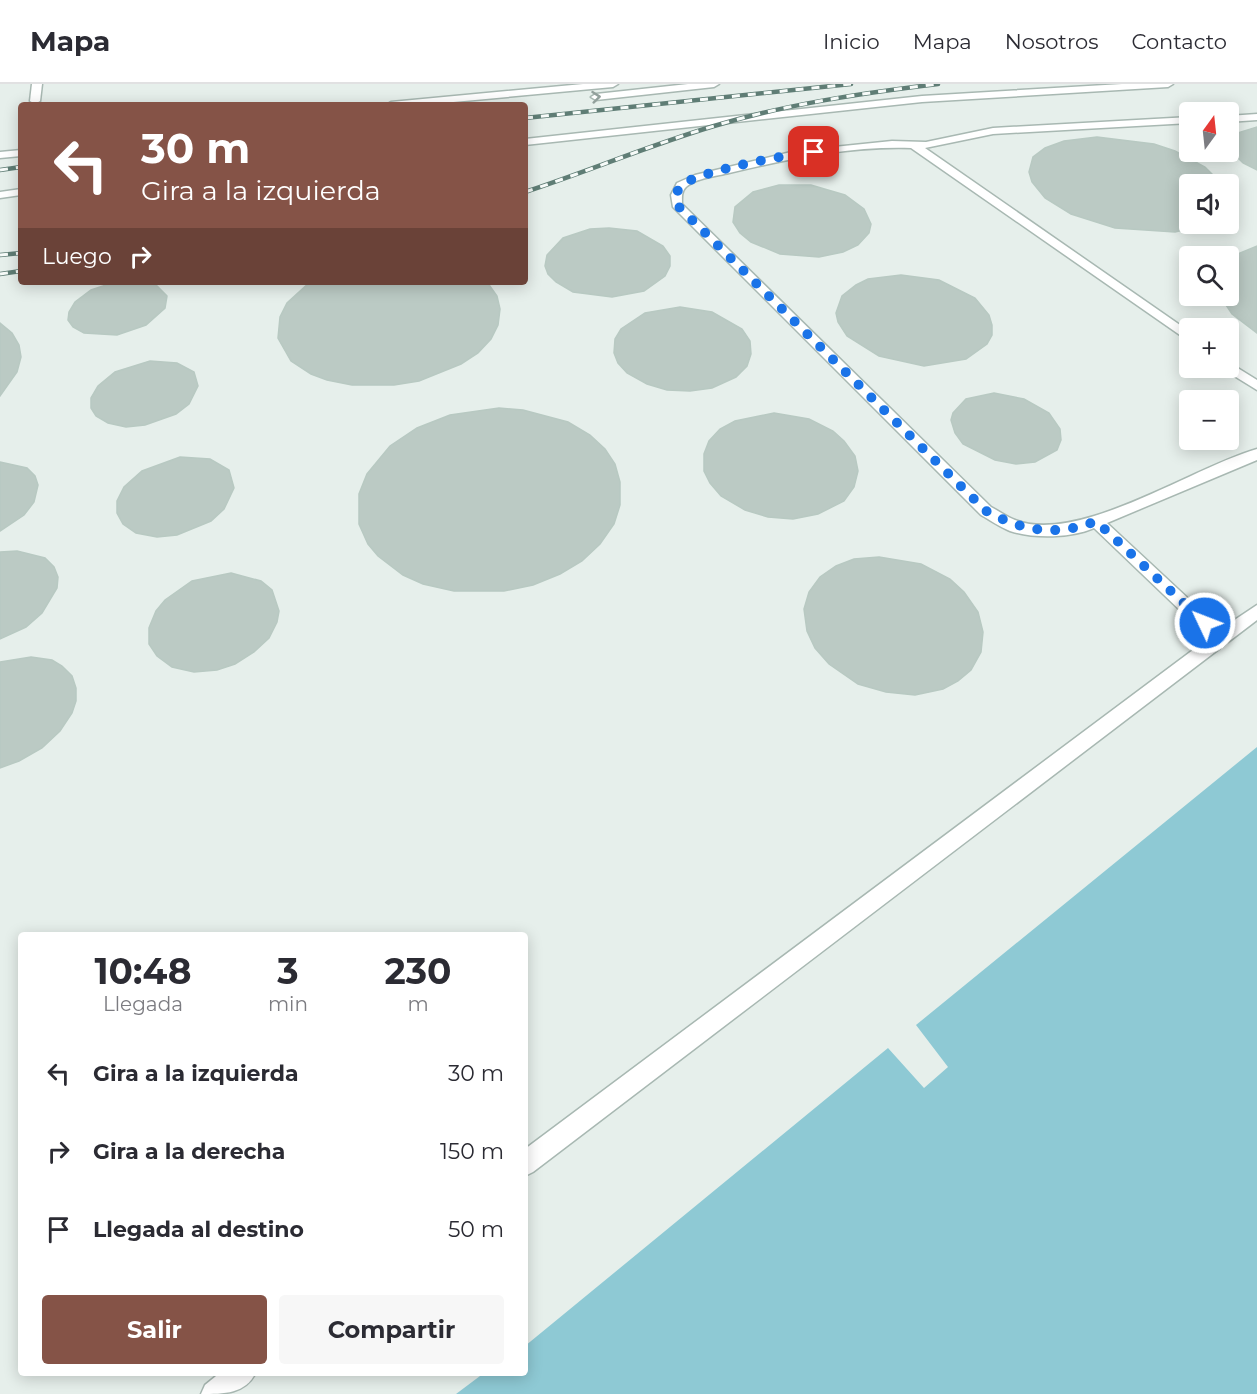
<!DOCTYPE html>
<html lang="es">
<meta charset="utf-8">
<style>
:root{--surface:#fff;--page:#f7f7f7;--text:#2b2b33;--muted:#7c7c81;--line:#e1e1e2;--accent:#855347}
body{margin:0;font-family:Montserrat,sans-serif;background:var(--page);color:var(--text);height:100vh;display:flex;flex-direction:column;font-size:22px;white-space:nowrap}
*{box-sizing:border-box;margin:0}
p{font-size:20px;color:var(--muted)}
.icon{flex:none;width:33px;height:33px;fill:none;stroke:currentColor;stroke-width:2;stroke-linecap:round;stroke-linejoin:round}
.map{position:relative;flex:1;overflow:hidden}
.side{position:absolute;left:18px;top:848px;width:510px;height:444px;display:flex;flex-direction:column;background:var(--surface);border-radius:6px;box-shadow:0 3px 15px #0003}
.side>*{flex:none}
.top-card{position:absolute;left:18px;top:18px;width:510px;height:183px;border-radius:6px;box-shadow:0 3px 15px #0003;background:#855347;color:#fff;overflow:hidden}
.needle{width:39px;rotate:15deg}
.fabs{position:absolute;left:1179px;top:18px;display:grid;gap:12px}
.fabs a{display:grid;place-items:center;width:60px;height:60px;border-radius:6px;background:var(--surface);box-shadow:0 3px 15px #0003;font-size:30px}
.pin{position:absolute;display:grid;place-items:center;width:51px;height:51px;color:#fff;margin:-26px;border-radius:12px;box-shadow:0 3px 9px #0006}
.me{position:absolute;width:66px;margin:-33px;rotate:313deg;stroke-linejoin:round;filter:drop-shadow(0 0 4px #0008)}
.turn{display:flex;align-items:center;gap:21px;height:126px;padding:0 24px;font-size:27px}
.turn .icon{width:78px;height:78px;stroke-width:2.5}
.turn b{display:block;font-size:42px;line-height:51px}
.then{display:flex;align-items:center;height:57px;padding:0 24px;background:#0003;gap:12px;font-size:22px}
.eta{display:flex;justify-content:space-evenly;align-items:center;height:102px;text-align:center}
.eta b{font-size:36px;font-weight:700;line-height:42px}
.button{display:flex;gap:12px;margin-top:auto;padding:12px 24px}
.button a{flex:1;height:69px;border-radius:6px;background:var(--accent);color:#fff;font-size:24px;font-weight:700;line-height:69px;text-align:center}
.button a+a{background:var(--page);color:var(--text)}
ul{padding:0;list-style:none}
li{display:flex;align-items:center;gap:18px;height:78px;padding:0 24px}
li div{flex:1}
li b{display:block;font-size:22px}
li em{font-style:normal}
header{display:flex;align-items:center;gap:36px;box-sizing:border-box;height:84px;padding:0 30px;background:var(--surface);border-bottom:2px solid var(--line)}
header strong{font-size:28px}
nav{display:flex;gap:33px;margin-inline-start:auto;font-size:21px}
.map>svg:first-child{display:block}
.water{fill:#8ec9d4}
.building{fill:#bbcac4;stroke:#b8c9c2;stroke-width:1.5}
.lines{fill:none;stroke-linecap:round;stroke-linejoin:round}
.lane-casing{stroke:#a8b8b2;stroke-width:3}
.lane{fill:#fff;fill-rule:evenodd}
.rail-casing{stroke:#5f7d75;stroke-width:4.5}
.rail{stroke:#f7fbf9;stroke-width:3;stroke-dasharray:8;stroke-linecap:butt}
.oneway{stroke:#92a09c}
.route{stroke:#1a73e8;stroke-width:10;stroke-dasharray:0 18}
</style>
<header>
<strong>Mapa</strong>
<nav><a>Inicio</a><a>Mapa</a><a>Nosotros</a><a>Contacto</a></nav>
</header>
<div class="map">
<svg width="1257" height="1310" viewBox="0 0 1257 1310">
<rect width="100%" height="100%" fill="#e6efeb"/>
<polygon class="water" points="1257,663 1257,1310 456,1310 484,1289 525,1288 525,1262 888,964 924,1004 948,983 916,941"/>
<g class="building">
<polygon points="1257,43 1257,86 1243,79 1228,64 1231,51"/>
<polygon points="1097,53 1154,60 1175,67 1205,83 1222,100 1190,100 1190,140 1208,140 1175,148 1115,144 1071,130 1045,114 1032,98 1029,88 1033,73 1045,64 1064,57"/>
<polygon points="779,101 811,101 845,111 864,125 871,140 869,149 858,161 843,168 819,173 780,170 751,158 740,149 733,138 735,123 753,108"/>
<polygon points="609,144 637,147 663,162 670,172 670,182 665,192 644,207 612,213 573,208 556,198 548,190 545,182 547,171 563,154 590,145"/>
<polygon points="1257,162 1257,249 1232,230 1220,212 1228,212 1228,174"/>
<polygon points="901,191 939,196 975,214 989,231 992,241 992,251 987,260 966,275 924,282 879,272 847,252 838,238 836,229 842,212 856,201 868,195"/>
<polygon points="115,198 146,198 156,201 167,212 165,224 146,241 117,251 84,249 73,243 68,236 69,228 75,218 91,206"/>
<polygon points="487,198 497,212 500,225 498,241 491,255 478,269 461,280 419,297 394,301 352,301 327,296 311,290 291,277 278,254 280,233 287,219 310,198"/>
<polygon points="680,223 712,228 742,245 750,257 751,270 747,282 736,293 712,304 690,307 667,306 647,300 627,289 618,279 614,269 615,255 621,245 645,229"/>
<polygon points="0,239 12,249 19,261 21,273 17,288 0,312"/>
<polygon points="150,277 177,279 194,288 198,302 189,320 176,330 145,341 126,343 108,339 96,332 91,324 91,314 98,302 115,288"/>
<polygon points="994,309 1024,315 1049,329 1060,345 1061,356 1057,366 1035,378 1016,380 995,376 963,360 955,349 951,336 953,329 966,315"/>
<polygon points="499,324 523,326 568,338 590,351 605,365 615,380 620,398 620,421 614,440 600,460 582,477 560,490 533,501 504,507 454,507 423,500 403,491 378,472 368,460 359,440 359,410 367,390 390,362 417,344 450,331"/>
<polygon points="774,329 809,335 833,347 844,357 855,372 858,387 854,403 844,417 818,430 793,435 768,433 745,426 721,412 710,399 704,387 704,370 709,357 720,345 735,337"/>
<polygon points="180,373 210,375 229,386 234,404 224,425 211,437 177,451 157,453 136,449 123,440 117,429 117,417 124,403 142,387"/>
<polygon points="0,378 27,384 35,392 38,401 34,418 24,431 0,447"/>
<polygon points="17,467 45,474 54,483 58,493 57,504 42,529 26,543 0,555 0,468"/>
<polygon points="879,473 921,480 950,495 964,508 978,528 983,548 981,568 971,586 958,597 943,605 915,611 886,608 858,600 829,580 815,564 807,547 804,525 809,508 820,493 836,482 854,475"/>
<polygon points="231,489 261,497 272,506 279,527 277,538 269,554 254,568 235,580 217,586 194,588 172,583 157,572 149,560 149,544 156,527 165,516 192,497"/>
<polygon points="31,573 52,576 62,582 72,592 76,604 76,617 72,629 60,647 42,664 19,677 0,684 0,578"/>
</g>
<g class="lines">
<g class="lane-casing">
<g id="lane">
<polygon points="32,0 42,0 40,17 35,20 30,17"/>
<polygon points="583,0 618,0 613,3 421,21 386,21 391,18"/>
<polygon points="688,0 719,0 714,3 596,16 591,13 596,10"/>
<polygon points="1122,0 1173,0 1168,3 922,18 525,61 525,55 922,12"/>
<polygon points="1257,30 1257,36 1228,38 1228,32"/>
<path d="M 1190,33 L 1190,39 L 993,50 L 925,64 L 1190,248 L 1190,258 L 911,64 C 850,62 788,75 729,89 C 717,92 696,94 686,103 C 681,108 682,114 682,120 L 991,423 C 999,427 1007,433 1015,436 C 1079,461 1193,383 1257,365 L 1257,376 L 1107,439 L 1221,545 L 1257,521 L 1257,536 L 533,1088 L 525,1092 L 525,1065 L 1209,554 L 1094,444 C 1071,454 1034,455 1010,447 C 1000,443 990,436 981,431 L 673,123 L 671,111 L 677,99 L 695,91 L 795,67 L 892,57 L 926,58 L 993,44 Z"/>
<polygon points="21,66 21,72 0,74 0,68"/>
<polygon points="21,105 21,111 0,114 0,108"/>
<polygon points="1228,278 1257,296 1257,306 1223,285 1228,284"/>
<path d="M 221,1288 L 256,1288 C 246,1310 224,1310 201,1310 L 205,1301 Z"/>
</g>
</g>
<use href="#lane" class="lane"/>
<g class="rail-casing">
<g id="rail">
<polyline points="525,34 851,0"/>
<polyline points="0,86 21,83"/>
<path d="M 525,108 C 589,87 650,61 714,42 C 787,20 863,9 938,0"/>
<polyline points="0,171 21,169"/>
<polyline points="0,190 21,187"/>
</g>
</g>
<use href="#rail" class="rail"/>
</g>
<defs><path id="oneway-chevron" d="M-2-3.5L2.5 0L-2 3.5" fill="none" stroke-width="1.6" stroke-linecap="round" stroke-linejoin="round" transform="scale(1.5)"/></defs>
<use class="oneway" href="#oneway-chevron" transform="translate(596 13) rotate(-6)"/>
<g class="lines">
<path class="route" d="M 814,68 C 788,70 702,87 683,100 C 676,105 676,113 677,121 L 986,427 C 1022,447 1057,453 1096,437 L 1205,539"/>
</g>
</svg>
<div class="fabs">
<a><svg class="needle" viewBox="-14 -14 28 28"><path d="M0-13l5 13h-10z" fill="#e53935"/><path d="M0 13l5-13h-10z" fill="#7c7c81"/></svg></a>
<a><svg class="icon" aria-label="sound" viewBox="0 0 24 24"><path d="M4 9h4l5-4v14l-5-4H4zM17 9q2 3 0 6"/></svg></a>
<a><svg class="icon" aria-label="search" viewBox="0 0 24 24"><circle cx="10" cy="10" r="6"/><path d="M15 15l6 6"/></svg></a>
<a>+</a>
<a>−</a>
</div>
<div class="pin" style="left:814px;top:68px;background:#d93025"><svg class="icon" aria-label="arrive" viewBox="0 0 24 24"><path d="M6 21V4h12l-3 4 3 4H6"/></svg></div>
<svg class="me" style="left:1205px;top:539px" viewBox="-20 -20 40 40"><circle r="17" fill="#1a73e8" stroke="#fff" stroke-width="3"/><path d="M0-11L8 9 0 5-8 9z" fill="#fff"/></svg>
<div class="top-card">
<div class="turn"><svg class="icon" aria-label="left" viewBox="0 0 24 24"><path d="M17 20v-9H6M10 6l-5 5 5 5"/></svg><div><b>30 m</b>Gira a la izquierda</div></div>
<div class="then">Luego<svg class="icon" aria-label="right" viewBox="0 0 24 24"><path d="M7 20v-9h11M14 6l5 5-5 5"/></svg></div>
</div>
<section class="side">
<div class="eta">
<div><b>10:48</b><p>Llegada</p></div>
<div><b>3</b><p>min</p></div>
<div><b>230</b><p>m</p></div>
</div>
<ul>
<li><svg class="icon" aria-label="left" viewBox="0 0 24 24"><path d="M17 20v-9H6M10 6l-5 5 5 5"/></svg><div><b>Gira a la izquierda</b></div><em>30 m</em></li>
<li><svg class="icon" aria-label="right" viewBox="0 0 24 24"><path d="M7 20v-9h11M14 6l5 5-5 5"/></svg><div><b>Gira a la derecha</b></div><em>150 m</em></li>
<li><svg class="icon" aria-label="arrive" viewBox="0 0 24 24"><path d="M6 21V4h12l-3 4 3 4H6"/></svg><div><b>Llegada al destino</b></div><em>50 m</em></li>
</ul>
<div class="button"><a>Salir</a><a>Compartir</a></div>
</section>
</div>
